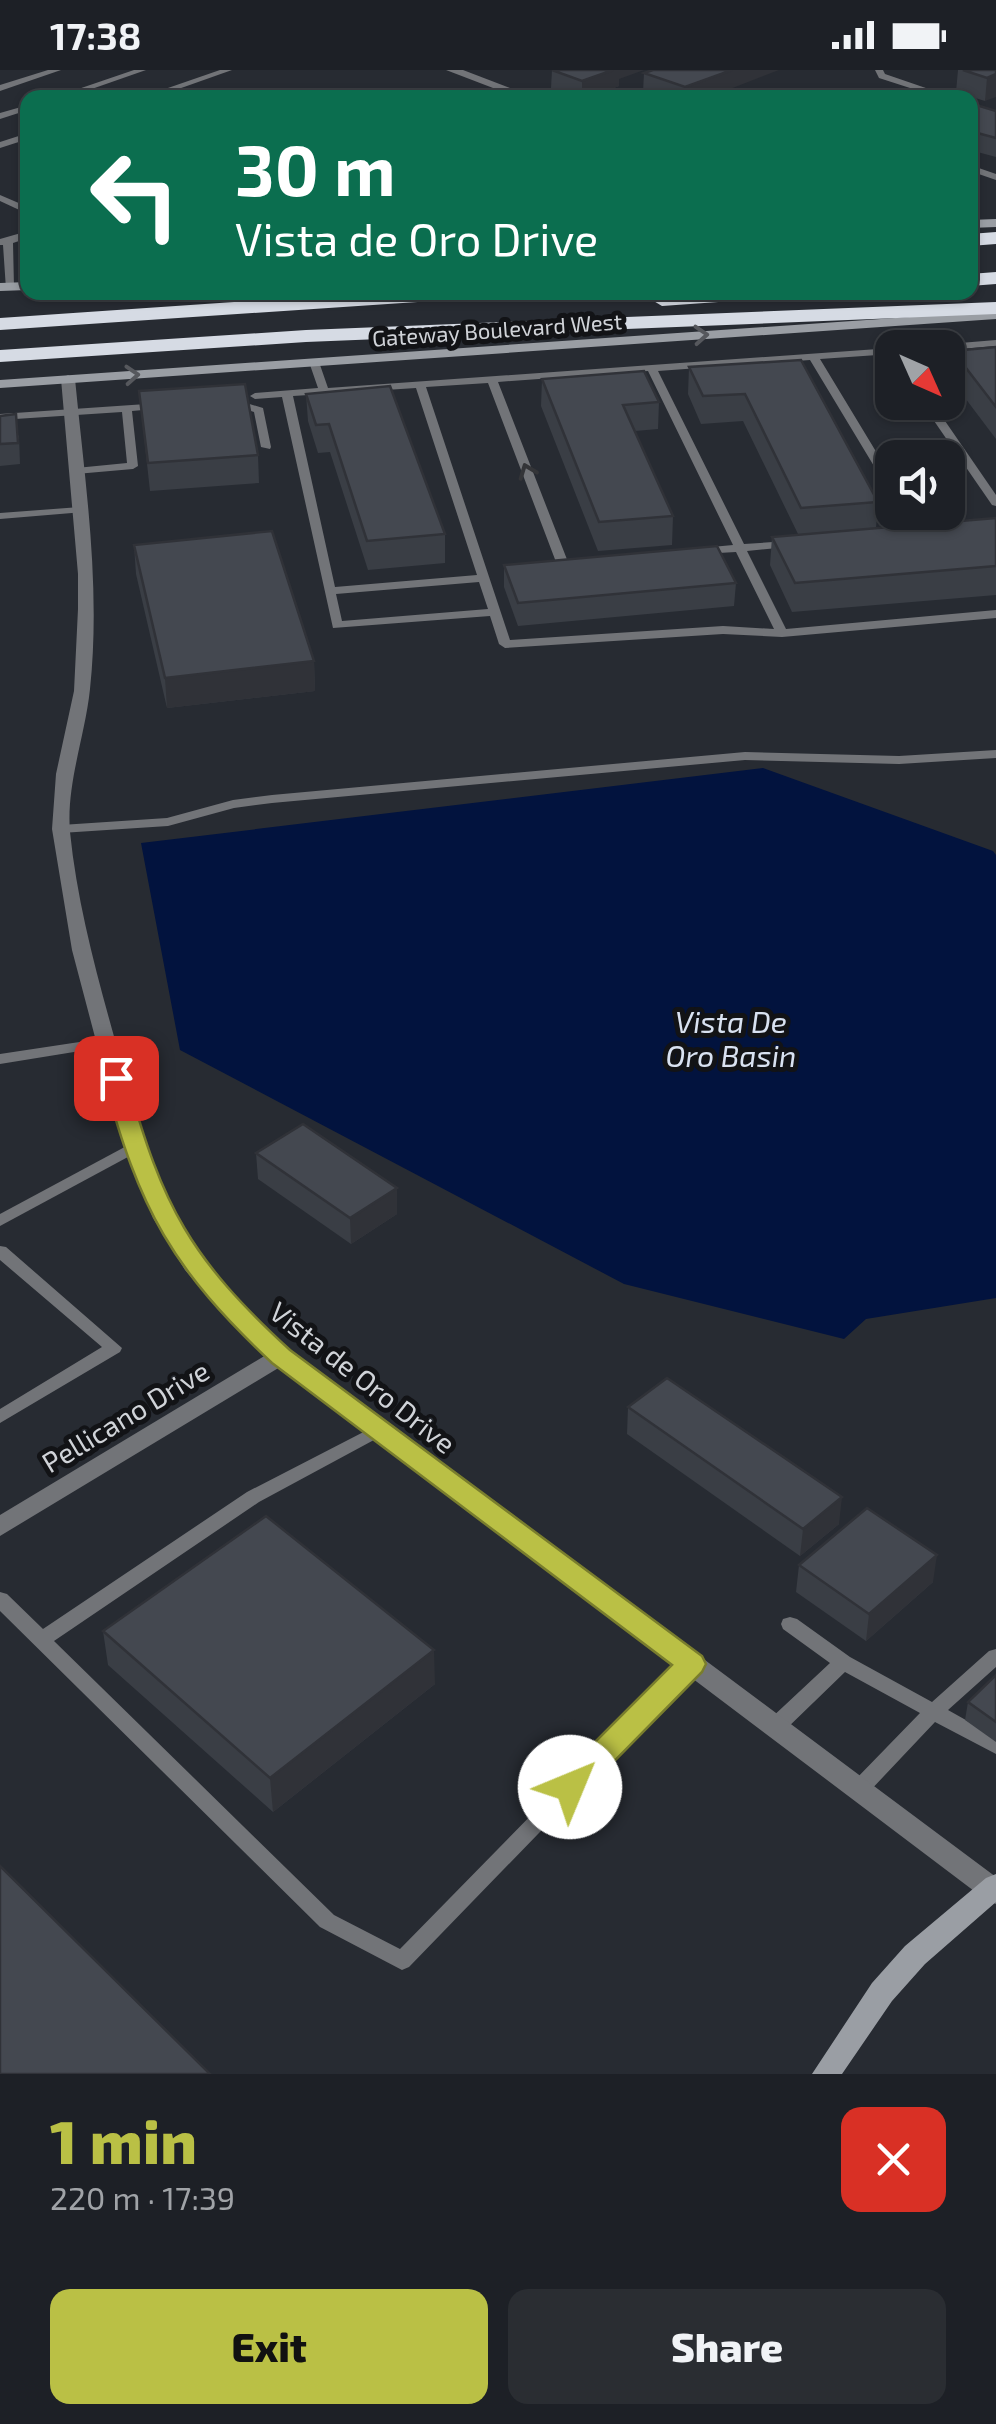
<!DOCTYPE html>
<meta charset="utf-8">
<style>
:root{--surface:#1d2026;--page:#2a2d32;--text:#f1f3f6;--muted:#a0a3a7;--line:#3b3e43;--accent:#bac045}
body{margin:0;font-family:"Exo 2",sans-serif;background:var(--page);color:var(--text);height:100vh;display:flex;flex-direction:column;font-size:38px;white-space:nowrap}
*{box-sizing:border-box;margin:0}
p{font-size:32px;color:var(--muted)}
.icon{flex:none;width:55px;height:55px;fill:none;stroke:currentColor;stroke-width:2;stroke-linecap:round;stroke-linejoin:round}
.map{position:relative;height:2004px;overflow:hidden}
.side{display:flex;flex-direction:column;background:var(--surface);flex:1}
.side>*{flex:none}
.hud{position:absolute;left:20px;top:20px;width:958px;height:210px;border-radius:20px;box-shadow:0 2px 8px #0004,0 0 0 2px var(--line);background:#0b6e4f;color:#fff;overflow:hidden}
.needle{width:65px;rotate:135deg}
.controls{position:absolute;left:875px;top:260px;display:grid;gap:20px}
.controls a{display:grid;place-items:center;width:90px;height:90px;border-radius:20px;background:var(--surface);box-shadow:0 2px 8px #0004,0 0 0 2px var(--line);font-size:50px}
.pin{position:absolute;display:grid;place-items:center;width:85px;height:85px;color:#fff;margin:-42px;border-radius:20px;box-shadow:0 5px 15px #0006}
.me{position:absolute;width:110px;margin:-55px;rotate:45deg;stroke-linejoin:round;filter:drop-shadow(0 0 8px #0008)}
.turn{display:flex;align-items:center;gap:35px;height:210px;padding:0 50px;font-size:45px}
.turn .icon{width:130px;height:130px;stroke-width:2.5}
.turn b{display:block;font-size:70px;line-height:85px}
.round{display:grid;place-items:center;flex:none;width:105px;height:105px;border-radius:20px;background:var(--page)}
.summary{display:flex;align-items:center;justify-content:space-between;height:170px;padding:0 50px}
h1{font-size:60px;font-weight:800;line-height:75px;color:var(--accent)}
.action{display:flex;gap:20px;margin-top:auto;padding:20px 50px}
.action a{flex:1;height:115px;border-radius:20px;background:var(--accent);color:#111;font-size:40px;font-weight:800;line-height:115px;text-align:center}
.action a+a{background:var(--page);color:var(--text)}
.status{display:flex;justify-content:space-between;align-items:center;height:70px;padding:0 50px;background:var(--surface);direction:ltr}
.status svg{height:28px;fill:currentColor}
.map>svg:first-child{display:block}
.water{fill:#02133e}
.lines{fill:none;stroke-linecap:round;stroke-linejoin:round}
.service{fill:#727478;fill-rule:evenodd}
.tertiary{fill:#727478;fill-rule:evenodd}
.secondary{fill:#9a9ea4;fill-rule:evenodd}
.motorway{fill:#d6dbe4;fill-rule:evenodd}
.wall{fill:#3a3e45}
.shaded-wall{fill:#303238}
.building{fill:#444850;stroke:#303238;stroke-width:2.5}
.oneway{stroke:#56585d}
.oneway2{stroke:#343538}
.route{fill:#bac045;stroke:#797d2d;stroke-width:2.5}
.labels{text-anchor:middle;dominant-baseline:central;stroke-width:10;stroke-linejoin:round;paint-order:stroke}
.far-street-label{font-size:22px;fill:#d0d3d8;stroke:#121316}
.street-label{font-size:28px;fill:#d0d3d8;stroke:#121316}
.water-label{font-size:30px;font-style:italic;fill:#d9e2f1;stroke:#121316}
</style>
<div class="status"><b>17:38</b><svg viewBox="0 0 49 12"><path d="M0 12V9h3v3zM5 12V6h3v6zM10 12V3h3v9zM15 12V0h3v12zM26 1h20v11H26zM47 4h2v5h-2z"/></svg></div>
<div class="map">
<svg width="996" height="2004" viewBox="0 0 996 2004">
<rect width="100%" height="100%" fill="#272b32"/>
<polygon class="water" points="763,698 993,781 996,785 996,1228 866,1249 844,1269 624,1214 180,980 141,773"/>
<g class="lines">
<g class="service">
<polygon points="48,0 61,0 0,21 0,15"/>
<polygon points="134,0 146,0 66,28 52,28"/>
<polygon points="220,0 232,0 153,28 139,28"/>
<polygon points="875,0 883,0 885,4 955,28 941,28 879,8"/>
<polygon points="28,35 28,40 0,49 0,43"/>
<polygon points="28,63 28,69 0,78 0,72"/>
<polygon points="970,95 996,104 996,110 970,101"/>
<polygon points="0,125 28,137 28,144 0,131"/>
<polygon points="28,161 28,168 13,173 14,217 6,219 3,175 0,175 0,169"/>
<polygon points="996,270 996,276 948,280 948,278 931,278 936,275"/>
<path d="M 892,278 L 892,284 L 820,289 L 892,408 L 892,419 L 886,416 L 810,290 L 658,301 L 744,474 L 788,471 L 794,474 L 788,477 L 747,481 L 786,559 L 996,540 L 996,548 L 782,567 L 723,564 L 505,578 L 499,574 L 490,546 L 333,558 L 282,327 L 255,329 L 250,326 L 255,323 L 318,318 L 309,292 L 314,289 L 319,292 L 328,318 ZM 648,301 L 733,475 L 701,478 L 695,481 L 701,484 L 736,482 L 774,559 L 723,556 L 510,570 L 426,317 L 488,313 L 556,492 L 562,495 L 568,492 L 498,312 ZM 416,318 L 477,505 L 335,517 L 293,326 ZM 479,512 L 488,539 L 342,551 L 336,524 Z"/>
<polygon points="233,329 263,338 271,377 270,379 261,377 254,342 229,334 228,332"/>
<polygon points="921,332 932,332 996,425 996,436 992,435"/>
<polygon points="161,333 166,336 165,338 132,341 138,396 133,399 76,404 70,401 76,398 127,393 122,342 0,350 0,344"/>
<polygon points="80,437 86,440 84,442 0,449 0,443"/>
<polygon points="904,442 915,442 927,463 925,465 917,465"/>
<polygon points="996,680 996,688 899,694 745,690 272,733 234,738 168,756 61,763 54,759 61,755 167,748 233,730 272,725 745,682 899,686"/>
<polygon points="106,968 111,970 113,973 111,976 0,994 0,984"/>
<polygon points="134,1072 142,1077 139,1081 0,1156 0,1144"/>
<polygon points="0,1176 6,1177 122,1278 120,1282 0,1353 0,1339 102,1277 0,1190"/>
<polygon points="379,1354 385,1356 388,1360 385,1364 259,1432 54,1571 334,1845 400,1879 684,1589 691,1586 698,1589 700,1594 698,1599 409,1897 402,1900 320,1857 0,1541 0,1522 7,1524 43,1559 247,1422"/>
<polygon points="790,1547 797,1549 850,1587 932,1632 989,1581 996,1579 996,1597 948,1640 996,1667 996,1684 935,1652 867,1724 860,1726 853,1724 850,1718 853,1712 920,1643 845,1602 783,1662 776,1664 769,1662 766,1656 769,1650 830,1593 783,1559 781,1554 783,1549"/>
</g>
<g class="tertiary">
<polygon points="446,0 463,0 536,28 519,28"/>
<path d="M 68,305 L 75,309 C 85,412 101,516 90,619 C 85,667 66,714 70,762 C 77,832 96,902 115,970 C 136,1045 154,1122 199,1188 C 224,1223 257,1252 289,1280 L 996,1807 L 996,1834 L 986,1830 L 280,1297 L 0,1466 L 0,1445 L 266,1285 L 225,1247 L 185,1200 L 153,1148 L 124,1077 L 72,880 L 52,759 L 56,704 L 74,621 L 78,539 L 78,504 L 61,309 Z"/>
</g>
<g class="secondary">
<polygon points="996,149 996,157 970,158 970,150"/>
<polygon points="28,212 28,220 0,221 0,213"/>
<polygon points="996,241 996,249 0,318 0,310"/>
<polygon points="996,1804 996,1832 925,1894 892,1931 842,2004 812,2004 872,1913 905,1876 986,1808"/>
</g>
<g class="motorway">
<polygon points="996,162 996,174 970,176 970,164"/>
<polygon points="996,202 996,214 970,216 970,204"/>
<polygon points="381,222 487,222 477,228 0,260 0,248"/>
<polygon points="684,222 786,222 776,228 662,236 652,230 662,224"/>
<polygon points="996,232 996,244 306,272 0,292 0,280 306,260"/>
</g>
</g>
<g class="wall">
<polygon points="552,0 619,9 619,16 587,28 577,28 551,18"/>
<polygon points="653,0 707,28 660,28 643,22 644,3"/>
<polygon points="958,0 996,0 985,31 956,22"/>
<polygon points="970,33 996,41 996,87 970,80"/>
<polygon points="996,277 996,369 950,308 953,281"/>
<polygon points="801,290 878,432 876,458 996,448 996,525 792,542 770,495 772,467 798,464 743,351 701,354 688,324 689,297"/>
<polygon points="542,309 659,332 658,359 635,361 673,446 672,475 598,481 541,336"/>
<polygon points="139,321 258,385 259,413 150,421"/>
<polygon points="306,324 445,464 445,493 368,500 330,382 318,383 308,351"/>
<polygon points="0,346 19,366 20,394 0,396"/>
<polygon points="134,475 314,591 315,621 167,638 136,504"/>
<polygon points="504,495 736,513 734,536 518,556 504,517"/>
<polygon points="256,1083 397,1144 351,1174 258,1109"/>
<polygon points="628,1337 839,1454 800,1486 627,1364"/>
<polygon points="799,1495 933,1512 866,1571 796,1522"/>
<polygon points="103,1561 435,1614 273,1742 108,1595"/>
<polygon points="996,1605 996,1672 965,1650 968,1632"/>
</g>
<g class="shaded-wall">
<polygon points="610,0 644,0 619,9 619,16 587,28 582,28 582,11"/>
<polygon points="732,0 779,0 707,28 685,28 685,17"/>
<polygon points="996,4 996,27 985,31 987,8"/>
<polygon points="314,591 315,621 167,638 165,608"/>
<polygon points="397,1118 397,1144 351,1174 350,1148"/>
<polygon points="842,1427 839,1454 800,1486 803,1459"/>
<polygon points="937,1485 933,1512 866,1571 869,1544"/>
<polygon points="434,1580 435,1614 273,1742 270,1708"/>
</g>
<g class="building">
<polygon points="552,0 613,0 582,11"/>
<polygon points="653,0 732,0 685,17 644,3"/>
<polygon points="963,0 996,0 996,4 987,8"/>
<polygon points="970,33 996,41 996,68 970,61 970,57 972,57 970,56"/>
<polygon points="996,277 996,337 953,281"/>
<polygon points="801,290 878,432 801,438 745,324 703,326 689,297"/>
<polygon points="644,301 659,332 623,335 673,446 599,452 542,309"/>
<polygon points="245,314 258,385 148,393 139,321"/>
<polygon points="390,316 445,464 367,471 329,354 316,355 306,324"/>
<polygon points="16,344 18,373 0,374 0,346"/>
<polygon points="996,448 996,496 795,513 772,467"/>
<polygon points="272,461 314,591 165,608 134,475"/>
<polygon points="717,476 736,513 518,533 504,495"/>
<polygon points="303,1054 397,1118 350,1148 256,1083"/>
<polygon points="667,1308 842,1427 803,1459 628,1337"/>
<polygon points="867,1438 937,1485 869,1544 799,1495"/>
<polygon points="266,1446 434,1580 270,1708 103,1561"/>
<polygon points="996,1605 996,1652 968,1632"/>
<polygon points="0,1796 210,2004 0,2004"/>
</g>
<defs><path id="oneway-chevron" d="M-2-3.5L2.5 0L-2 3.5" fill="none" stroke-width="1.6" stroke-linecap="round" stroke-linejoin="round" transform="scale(2.5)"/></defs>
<g class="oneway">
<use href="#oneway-chevron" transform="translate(701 265) rotate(-4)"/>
<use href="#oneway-chevron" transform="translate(132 305) rotate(-4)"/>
</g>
<use class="oneway2" href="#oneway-chevron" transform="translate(527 401) rotate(-111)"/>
<path class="route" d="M 116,1001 L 127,1008 C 162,1137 191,1189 290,1280 L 702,1586 L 706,1594 L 702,1602 L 580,1726 L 570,1729 L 559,1726 L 555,1717 L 559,1708 L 672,1595 L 272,1293 C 172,1199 139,1140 104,1008 Z"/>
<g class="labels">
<g class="far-street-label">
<text transform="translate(497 259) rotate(-4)">Gateway Boulevard West</text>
</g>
<g class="street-label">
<text transform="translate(363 1307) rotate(38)">Vista de Oro Drive</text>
<text transform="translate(125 1346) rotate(-31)">Pellicano Drive</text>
</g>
<g class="water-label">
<text x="731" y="951">Vista De<tspan x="731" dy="34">Oro Basin</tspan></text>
</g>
</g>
</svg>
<div class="controls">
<a><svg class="needle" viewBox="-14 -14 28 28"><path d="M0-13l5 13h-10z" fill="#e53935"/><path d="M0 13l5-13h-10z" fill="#a0a3a7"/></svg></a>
<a><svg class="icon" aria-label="sound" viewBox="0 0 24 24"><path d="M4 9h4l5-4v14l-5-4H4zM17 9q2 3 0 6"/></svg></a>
</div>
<div class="pin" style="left:116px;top:1008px;background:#d93025"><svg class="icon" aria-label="arrive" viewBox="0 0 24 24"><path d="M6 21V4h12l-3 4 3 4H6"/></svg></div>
<svg class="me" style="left:570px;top:1717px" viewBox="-20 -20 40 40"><circle r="19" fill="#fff"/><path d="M0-13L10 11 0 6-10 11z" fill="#bac045"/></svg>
<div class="hud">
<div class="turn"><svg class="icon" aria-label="left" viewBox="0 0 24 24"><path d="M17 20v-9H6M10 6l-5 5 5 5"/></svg><div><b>30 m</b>Vista de Oro Drive</div></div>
</div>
</div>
<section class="side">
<div class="summary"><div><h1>1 min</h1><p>220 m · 17:39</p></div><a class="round" style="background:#d93025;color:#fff"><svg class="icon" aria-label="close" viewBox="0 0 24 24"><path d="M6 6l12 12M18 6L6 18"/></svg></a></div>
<div class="action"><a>Exit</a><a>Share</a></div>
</section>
